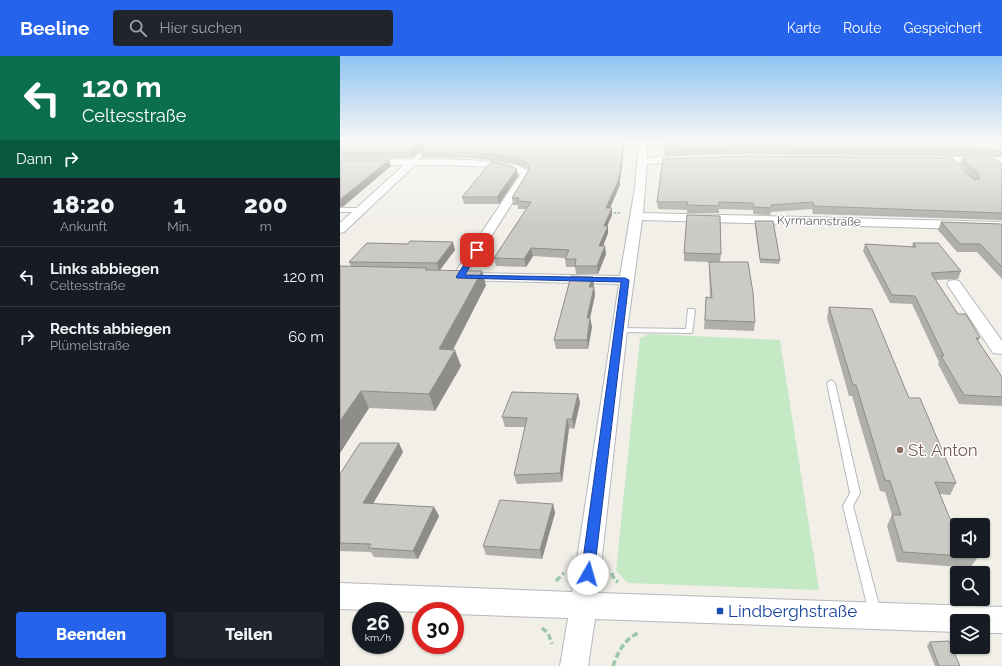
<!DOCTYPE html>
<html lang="de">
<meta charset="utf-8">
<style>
:root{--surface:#171b24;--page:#20242c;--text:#f1f3f6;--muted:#9ea1a6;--line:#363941;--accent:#2563eb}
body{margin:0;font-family:Raleway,sans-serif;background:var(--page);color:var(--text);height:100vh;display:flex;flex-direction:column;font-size:15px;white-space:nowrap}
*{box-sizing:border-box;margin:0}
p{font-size:13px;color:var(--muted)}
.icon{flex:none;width:22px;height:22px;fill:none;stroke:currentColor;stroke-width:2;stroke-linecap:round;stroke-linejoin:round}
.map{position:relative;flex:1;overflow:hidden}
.sheet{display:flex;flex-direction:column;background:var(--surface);width:340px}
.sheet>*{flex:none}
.guide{background:#0b6e4f;color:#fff;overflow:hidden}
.controls{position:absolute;left:610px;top:462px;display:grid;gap:8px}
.controls a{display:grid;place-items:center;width:40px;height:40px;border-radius:4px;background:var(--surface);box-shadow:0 1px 3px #0004;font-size:20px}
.speed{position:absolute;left:12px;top:546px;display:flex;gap:8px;font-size:20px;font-weight:700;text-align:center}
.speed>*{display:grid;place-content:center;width:52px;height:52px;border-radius:50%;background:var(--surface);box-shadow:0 1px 3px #0004;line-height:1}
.speed small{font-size:10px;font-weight:400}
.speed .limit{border:6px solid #d22;background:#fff;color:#111}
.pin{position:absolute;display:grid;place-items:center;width:34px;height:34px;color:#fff;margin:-17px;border-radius:8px;box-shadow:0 2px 6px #0006}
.me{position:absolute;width:44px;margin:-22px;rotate:7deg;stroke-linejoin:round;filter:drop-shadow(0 0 3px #0008)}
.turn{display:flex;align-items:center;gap:14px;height:84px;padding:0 16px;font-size:18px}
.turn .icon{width:52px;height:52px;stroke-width:2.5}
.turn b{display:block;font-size:28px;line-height:34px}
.then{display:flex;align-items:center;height:38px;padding:0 16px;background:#0003;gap:8px;font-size:15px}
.eta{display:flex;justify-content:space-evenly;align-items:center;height:68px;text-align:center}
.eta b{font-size:24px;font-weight:800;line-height:28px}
.button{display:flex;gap:8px;margin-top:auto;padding:8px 16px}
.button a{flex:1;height:46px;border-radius:4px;background:var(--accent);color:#fff;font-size:16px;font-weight:800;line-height:46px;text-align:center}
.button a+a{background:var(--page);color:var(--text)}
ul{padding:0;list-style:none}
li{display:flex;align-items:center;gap:12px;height:60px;padding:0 16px;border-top:1px solid var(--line)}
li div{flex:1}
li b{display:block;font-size:15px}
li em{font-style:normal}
header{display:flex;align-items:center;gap:24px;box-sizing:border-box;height:56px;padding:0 20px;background:var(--accent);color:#fff}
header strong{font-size:19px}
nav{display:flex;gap:22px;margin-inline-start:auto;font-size:14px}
.search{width:280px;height:36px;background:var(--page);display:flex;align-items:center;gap:10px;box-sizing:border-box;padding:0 14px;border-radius:4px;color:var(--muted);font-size:15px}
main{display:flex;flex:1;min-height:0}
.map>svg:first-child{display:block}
.green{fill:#c5e8c5}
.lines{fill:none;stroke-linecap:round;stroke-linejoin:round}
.service-casing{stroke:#b5b8bc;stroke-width:2}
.minor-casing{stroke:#b5b8bc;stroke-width:2}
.path-far1{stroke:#9cc7a9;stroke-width:2;stroke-dasharray:3 1.5;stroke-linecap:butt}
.path{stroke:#9cc7a9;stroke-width:3.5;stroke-dasharray:6 3;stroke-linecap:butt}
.service{fill:#fff;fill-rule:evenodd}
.minor{fill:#fff;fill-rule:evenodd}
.wall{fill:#afaea9}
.shaded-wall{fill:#8f8d8a}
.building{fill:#cccac5;stroke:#8f8d8a}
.route{fill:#2563eb;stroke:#184099}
.education-dot{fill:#8d6e63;stroke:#fff;stroke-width:1.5}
.transit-dot{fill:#1a4fb4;stroke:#fff;stroke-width:1.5}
.labels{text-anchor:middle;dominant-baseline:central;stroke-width:3;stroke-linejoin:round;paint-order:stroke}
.far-street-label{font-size:12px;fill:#5f6368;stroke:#fff}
.near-education-label{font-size:17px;fill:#785e54;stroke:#fff;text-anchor:start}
.near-transit-label{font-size:17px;fill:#164399;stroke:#fff;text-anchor:start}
</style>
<header>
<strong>Beeline</strong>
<div class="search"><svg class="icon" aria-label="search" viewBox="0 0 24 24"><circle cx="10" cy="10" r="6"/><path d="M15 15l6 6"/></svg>Hier suchen</div>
<nav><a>Karte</a><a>Route</a><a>Gespeichert</a></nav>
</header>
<main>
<section class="sheet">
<div class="guide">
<div class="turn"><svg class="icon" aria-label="left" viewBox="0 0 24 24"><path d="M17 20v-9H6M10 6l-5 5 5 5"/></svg><div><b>120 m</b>Celtesstraße</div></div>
<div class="then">Dann<svg class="icon" aria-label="right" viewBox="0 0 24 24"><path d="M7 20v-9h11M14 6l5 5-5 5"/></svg></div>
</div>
<div class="eta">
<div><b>18:20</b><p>Ankunft</p></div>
<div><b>1</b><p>Min.</p></div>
<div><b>200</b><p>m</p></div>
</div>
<ul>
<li><svg class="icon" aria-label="left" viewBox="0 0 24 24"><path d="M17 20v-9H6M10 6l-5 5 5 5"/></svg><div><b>Links abbiegen</b><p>Celtesstraße</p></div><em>120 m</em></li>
<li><svg class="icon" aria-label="right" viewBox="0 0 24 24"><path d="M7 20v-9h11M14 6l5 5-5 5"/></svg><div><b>Rechts abbiegen</b><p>Plümelstraße</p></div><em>60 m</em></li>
</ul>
<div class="button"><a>Beenden</a><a>Teilen</a></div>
</section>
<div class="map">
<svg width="662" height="610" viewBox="0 0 662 610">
<rect width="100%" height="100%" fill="#f1efe8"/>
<polygon class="green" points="309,278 440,284 479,534 288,527 276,515 300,282"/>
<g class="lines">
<g class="service-casing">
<g id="service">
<polygon points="93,85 97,85 75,107 71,107 71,105"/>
<polygon points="0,152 22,152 25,154 22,156 0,156"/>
<polygon points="348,253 354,253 355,255 352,277 279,276 275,274 279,272 346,273"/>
<polygon points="491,324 495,327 520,437 513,450 541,557 539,561 535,563 531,561 529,557 503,450 510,437 487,327"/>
</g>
</g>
<g class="minor-casing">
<g id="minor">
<path d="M 299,85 L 307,85 L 307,102 L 345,100 L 350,103 L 345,106 L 307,108 L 303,157 L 662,166 L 662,174 L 302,164 L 287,274 L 258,537 L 662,551 L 662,577 L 643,577 L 643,565 L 617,565 L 617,576 L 255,563 L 248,610 L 220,610 L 228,562 L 115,558 L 115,555 L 81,556 L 0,553 L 0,527 L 232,536 L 279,228 L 114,224 L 112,221 L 180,119 C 168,107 95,110 75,109 L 4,176 L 0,177 L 0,167 L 64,109 L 0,109 L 0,103 L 132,104 L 176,109 L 187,114 L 190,119 L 128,217 L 280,220 L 295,132 Z"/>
<polygon points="591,100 662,101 662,107 588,105 586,103"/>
<polygon points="614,224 619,225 662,285 662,298 653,297 607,228 609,225"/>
</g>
</g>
<polyline class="path-far1" points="269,157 280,157"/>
<g class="path">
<polyline points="272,517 274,523 278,526"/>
<polyline points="216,525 224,517"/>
<polyline points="202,572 208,577 212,588"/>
<path d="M 273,610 C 278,596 284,584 298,577"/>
</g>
<use href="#service" class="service"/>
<use href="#minor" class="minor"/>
</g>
<g class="wall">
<polygon points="0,85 91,85 72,102 0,102"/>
<polygon points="92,85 285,85 280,124 280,129 270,152 272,159 267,170 268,177 263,190 266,198 258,218 236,218 235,211 226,211 225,202 193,200 186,211 156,210 154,202 187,153 178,153 178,149 173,149 172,142 189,114 188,113 176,108 132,102 82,102 80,96"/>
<polygon points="662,85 662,101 407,98 325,100 325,94 337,88"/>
<polygon points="622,102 662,108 662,164 473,158 472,153 431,156 430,159 413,158 413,154 379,153 379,157 347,157 347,154 318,153 317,146 634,124 620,108"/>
<polygon points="178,120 159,148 124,148 122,141"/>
<polygon points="415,165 440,204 439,208 420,207 415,169"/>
<polygon points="601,166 662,168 662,223 637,196 617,196 598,174"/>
<polygon points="573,187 621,215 618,223 596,224 618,258 640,282 638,285 662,321 662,350 619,348 598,308 599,306 572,248 550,247 523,195 525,188 572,191"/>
<polygon points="68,188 115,194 100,214 146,229 113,294 121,310 95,355 29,352 0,397 11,210 9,206"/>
<polygon points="344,197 381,198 380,206 415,266 414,275 364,273 366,241 370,241 369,214 369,206 344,205"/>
<polygon points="254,229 253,231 254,231 255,239 250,262 252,271 248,293 216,293 214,284"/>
<polygon points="489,251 569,342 616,427 610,439 600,438 610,463 638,501 630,512 557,506 547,470 552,459 545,436 540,435 512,340 509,340 487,262"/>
<polygon points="238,338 240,347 234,373 229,372 222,426 177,428 174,419 185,371 165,371 162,361"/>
<polygon points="63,396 33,448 94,451 99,460 78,503 34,501 31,496 0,495 0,418"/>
<polygon points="213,448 215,457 202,503 146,499 143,490"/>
<polygon points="590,586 620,610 595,610 587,590"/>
</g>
<g class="shaded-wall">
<polygon points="83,85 91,85 72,102 70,96"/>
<polygon points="284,85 285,85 280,124 280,129 267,159 266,152"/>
<polygon points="49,104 51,110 4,150 0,151 0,143"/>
<polygon points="177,113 178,120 159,148 157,141"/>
<polygon points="272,152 272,159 264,177 264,170"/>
<polygon points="268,170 268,177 260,198 259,190"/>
<polygon points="113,186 115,194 99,215 97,207"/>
<polygon points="265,190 266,198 258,218 257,210"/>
<polygon points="191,192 193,200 186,211 184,203"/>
<polygon points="142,215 146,229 105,309 99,293"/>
<polygon points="253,221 254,229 250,239 249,231"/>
<polygon points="254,231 255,239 248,271 247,262"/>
<polygon points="250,262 252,271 248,293 247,284"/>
<polygon points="115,294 121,310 95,355 89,338"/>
<polygon points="21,335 29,352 0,397 0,365"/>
<polygon points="238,338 240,347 234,373 232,363"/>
<polygon points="227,363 229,372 222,426 220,417"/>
<polygon points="59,387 63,396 28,456 23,447"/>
<polygon points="213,448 215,457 202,503 200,494"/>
<polygon points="94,451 99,460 78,503 73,495"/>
</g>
<g class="building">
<polygon points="0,85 83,85 70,96 0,96"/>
<polygon points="92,85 284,85 280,118 278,123 279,123 266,152 272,152 264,170 268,170 259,190 265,190 257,210 235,210 236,203 225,203 229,194 191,192 184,203 154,202 191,146 177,145 179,142 172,142 190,112 186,106 175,101 131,96 80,96"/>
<polygon points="337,85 662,85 662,95 408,92 325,94 326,88 337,88"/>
<polygon points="408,100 612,102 634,124 639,123 639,119 622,102 653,102 662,108 662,157 474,150 473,146 431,149 431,152 414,151 413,147 379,146 379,150 347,149 348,146 317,146 323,103"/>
<polygon points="0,104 49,104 1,143 0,143"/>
<polygon points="151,106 171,110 177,113 157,141 122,141"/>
<polygon points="347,159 380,160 381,198 344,197"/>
<polygon points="415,165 433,165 440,204 420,203"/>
<polygon points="601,166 662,168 662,211 640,188 620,188"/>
<polygon points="70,185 113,186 97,207 9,206 27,187 68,188"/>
<polygon points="573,187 598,187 621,215 591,217 618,258 626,258 640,282 636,282 662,321 662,341 624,339 601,300 604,300 575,240 552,239 525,188 576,191"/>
<polygon points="369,206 408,206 413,237 415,266 365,264 366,241 372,242"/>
<polygon points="0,210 87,212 85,214 142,215 99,293 115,294 89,338 21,335 0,365"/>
<polygon points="231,220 253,221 249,231 254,231 247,262 250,262 247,284 214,284"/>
<polygon points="489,251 532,253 569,342 580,342 616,427 595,426 610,463 623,464 625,469 617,469 617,495 635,495 638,501 563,496 552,459 561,459 550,425 545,424 516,329 513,329"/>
<polygon points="172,336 238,338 232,363 227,363 220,417 174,419 187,362 162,361"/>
<polygon points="20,387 59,387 23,447 94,451 73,495 28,492 31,488 0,487 0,418"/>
<polygon points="160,444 213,448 200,494 143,490"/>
<polygon points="609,585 620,610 599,610 590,586"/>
</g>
<linearGradient id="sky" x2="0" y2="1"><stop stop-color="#8fc3f1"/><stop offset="0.5" stop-color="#f9f8f5"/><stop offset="1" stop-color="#f9f8f5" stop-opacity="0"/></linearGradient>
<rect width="662" height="170" fill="url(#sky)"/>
<polygon class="route" points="134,193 140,194 125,219 285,222 289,224 254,518 252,522 248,524 243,522 241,518 281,226 117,222 116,221"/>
<circle class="education-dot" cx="560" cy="394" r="4"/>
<rect class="transit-dot" x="376" y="551" width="8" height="8" rx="2"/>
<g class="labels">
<g class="far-street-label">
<text transform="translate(479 165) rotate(1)">Kyrmannstraße</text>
</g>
<g class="near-education-label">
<text x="568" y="394">St. Anton</text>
</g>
<g class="near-transit-label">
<text x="388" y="555">Lindberghstraße</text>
</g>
</g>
</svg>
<div class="controls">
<a><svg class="icon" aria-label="sound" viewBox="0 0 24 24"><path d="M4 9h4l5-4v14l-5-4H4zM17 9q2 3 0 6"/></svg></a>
<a><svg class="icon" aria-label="search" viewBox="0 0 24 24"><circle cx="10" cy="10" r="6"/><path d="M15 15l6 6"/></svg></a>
<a><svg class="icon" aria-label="layers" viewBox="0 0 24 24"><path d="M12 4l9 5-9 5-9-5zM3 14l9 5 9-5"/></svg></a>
</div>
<div class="speed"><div>26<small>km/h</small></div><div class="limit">30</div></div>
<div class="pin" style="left:137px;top:194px;background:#d93025"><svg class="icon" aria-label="arrive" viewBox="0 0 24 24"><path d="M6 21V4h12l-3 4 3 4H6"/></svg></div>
<svg class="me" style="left:248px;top:518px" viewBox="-20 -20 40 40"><circle r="19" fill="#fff"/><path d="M0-13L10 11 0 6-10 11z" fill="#2563eb"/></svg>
</div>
</main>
